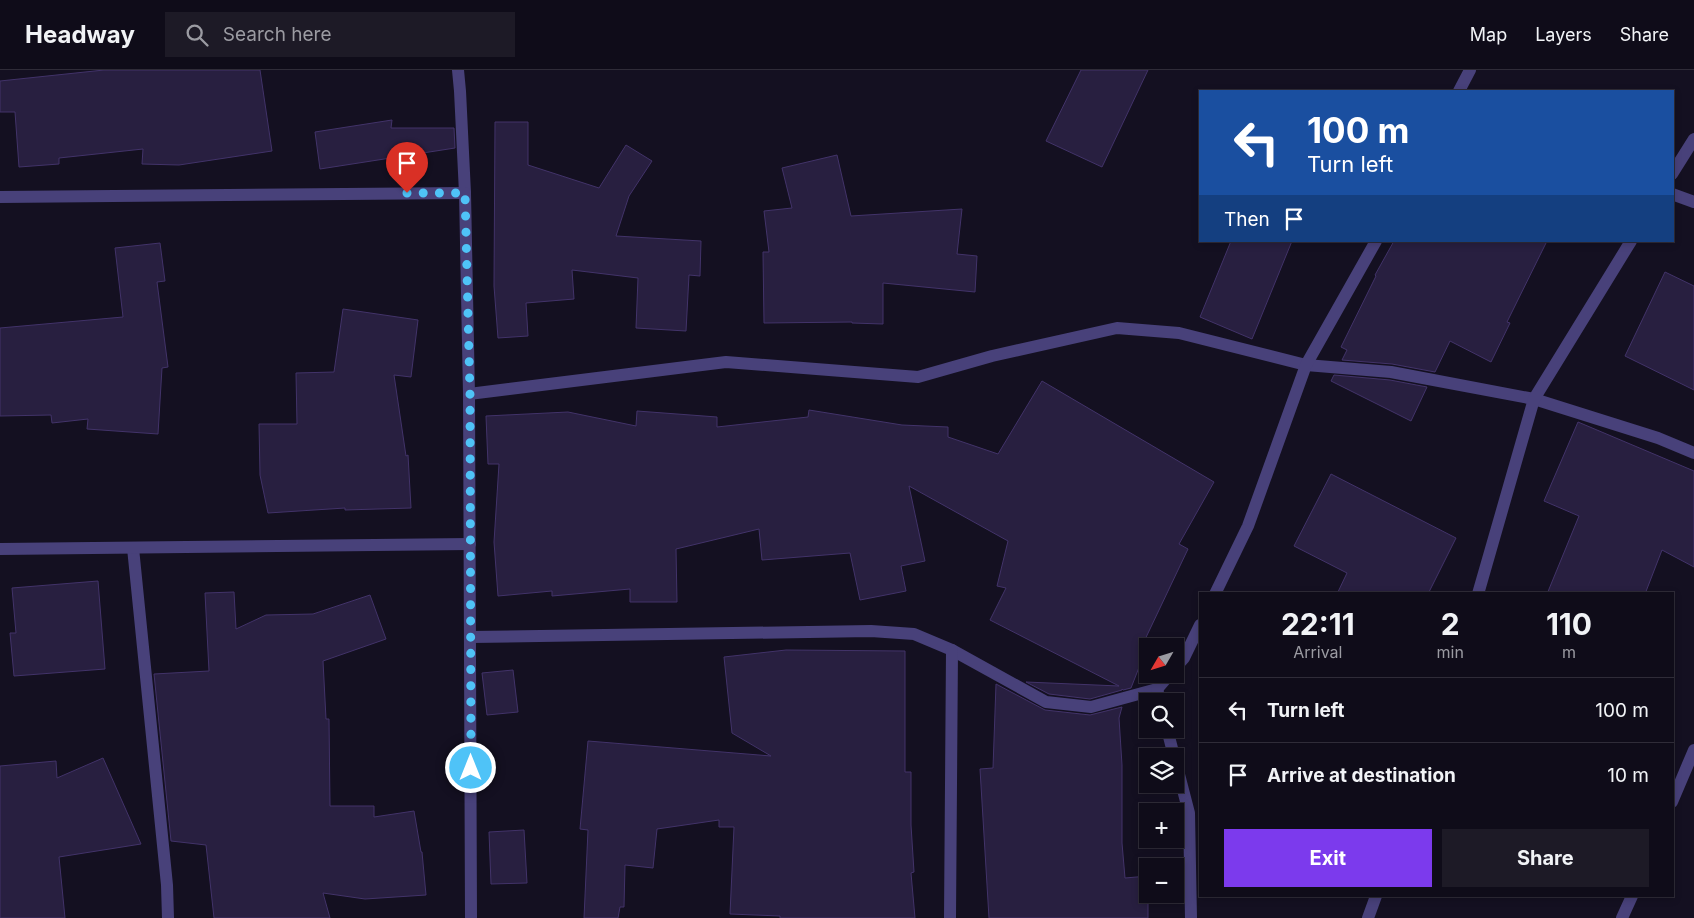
<!DOCTYPE html>
<meta charset="utf-8">
<style>
:root{--surface:#0f0c19;--page:#1d1a26;--text:#f1f3f6;--muted:#9b9ba2;--line:#2f2c38;--accent:#7c3aed}
body{margin:0;font-family:Inter,sans-serif;background:var(--page);color:var(--text);height:100vh;display:flex;flex-direction:column;font-size:19px;white-space:nowrap}
*{box-sizing:border-box;margin:0}
p{font-size:16px;color:var(--muted)}
.icon{flex:none;width:28px;height:28px;fill:none;stroke:currentColor;stroke-width:2;stroke-linecap:round;stroke-linejoin:round}
.map{position:relative;flex:1;overflow:hidden}
.drawer{position:absolute;left:1199px;top:522px;width:475px;height:305px;display:flex;flex-direction:column;background:var(--surface);border-radius:0px;box-shadow:0 2px 8px #0003,0 0 0 1px var(--line)}
.drawer>*{flex:none}
.banner{position:absolute;left:1199px;top:20px;width:475px;height:152px;border-radius:0px;box-shadow:0 2px 8px #0003,0 0 0 1px var(--line);background:#1a4fa0;color:#fff;overflow:hidden}
.needle{width:32px;rotate:231deg}
.controls{position:absolute;left:1139px;top:568px;display:grid;gap:10px}
.controls a{display:grid;place-items:center;width:45px;height:45px;border-radius:0px;background:var(--surface);box-shadow:0 2px 8px #0003,0 0 0 1px var(--line);font-size:25px}
.pin{position:absolute;display:grid;place-items:center;width:42px;height:42px;color:#fff;margin:-51px -21px;border-radius:50% 50% 50% 0;rotate:-45deg;box-shadow:0 0 5px #0007}
.pin .icon{rotate:45deg}
.me{position:absolute;width:55px;margin:-28px;rotate:0deg;stroke-linejoin:round;filter:drop-shadow(0 0 4px #0008)}
.turn{display:flex;align-items:center;gap:18px;height:105px;padding:0 25px;font-size:22px}
.turn .icon{width:65px;height:65px;stroke-width:2.5}
.turn b{display:block;font-size:35px;line-height:42px}
.then{display:flex;align-items:center;height:48px;padding:0 25px;background:#0003;gap:10px;font-size:19px}
.eta{display:flex;justify-content:space-evenly;align-items:center;height:85px;text-align:center}
.eta b{font-size:30px;font-weight:700;line-height:35px}
.cta{display:flex;gap:10px;margin-top:auto;padding:10px 25px}
.cta a{flex:1;height:58px;border-radius:0px;background:var(--accent);color:#fff;font-size:20px;font-weight:700;line-height:58px;text-align:center}
.cta a+a{background:var(--page);color:var(--text)}
ul{padding:0;list-style:none}
li{display:flex;align-items:center;gap:15px;height:65px;padding:0 25px;border-top:1px solid var(--line)}
li div{flex:1}
li b{display:block;font-size:19px}
li em{font-style:normal}
header{display:flex;align-items:center;gap:30px;box-sizing:border-box;height:70px;padding:0 25px;background:var(--surface);border-bottom:1px solid var(--line)}
header strong{font-size:24px}
nav{display:flex;gap:28px;margin-inline-start:auto;font-size:18px}
.search{width:350px;height:45px;background:var(--page);display:flex;align-items:center;gap:12px;box-sizing:border-box;padding:0 18px;border-radius:0px;color:var(--muted);font-size:19px}
.map>svg:first-child{display:block}
.building{fill:#281f40;stroke:#423369}
.lines{fill:none;stroke-linecap:round;stroke-linejoin:round}
.minor{stroke:#48417a;stroke-width:12}
.route{stroke:#4fc3f7;stroke-width:9;stroke-dasharray:0 16.2}
</style>
<header>
<strong>Headway</strong>
<div class="search"><svg class="icon" aria-label="search" viewBox="0 0 24 24"><circle cx="10" cy="10" r="6"/><path d="M15 15l6 6"/></svg>Search here</div>
<nav><a>Map</a><a>Layers</a><a>Share</a></nav>
</header>
<div class="map">
<svg width="1694" height="848" viewBox="0 0 1694 848">
<rect width="100%" height="100%" fill="#141021"/>
<g class="building">
<polygon points="104,0 260,0 272,81 179,95 142,94 143,79 59,88 59,94 19,97 15,42 0,42 0,11"/>
<polygon points="1081,0 1148,0 1102,97 1046,71"/>
<polygon points="392,50 391,58 454,58 455,78 320,99 315,62"/>
<polygon points="495,52 528,52 528,95 599,118 626,75 652,91 629,126 616,166 701,171 700,206 689,205 686,261 636,258 638,208 572,200 574,229 526,233 528,266 498,268 494,216"/>
<polygon points="837,85 851,146 962,139 957,184 977,186 975,222 883,213 883,254 852,253 852,252 764,253 763,182 769,182 764,141 792,138 782,98"/>
<polygon points="1231,171 1292,171 1252,269 1200,247"/>
<polygon points="1394,171 1547,171 1507,252 1510,253 1491,292 1450,271 1435,302 1392,294 1342,290 1347,280 1341,277 1376,206 1375,205"/>
<polygon points="160,173 165,211 157,212 168,297 162,298 158,364 87,359 88,349 52,353 51,345 0,346 0,258 123,247 115,178"/>
<polygon points="1665,202 1694,216 1694,320 1625,286"/>
<polygon points="343,239 418,250 411,307 394,305 406,386 408,385 411,438 345,440 345,438 268,443 260,405 259,354 297,354 296,303 334,302"/>
<polygon points="1334,305 1390,310 1427,317 1411,351 1331,311"/>
<polygon points="1042,311 1214,412 1179,474 1188,479 1140,580 1145,582 1131,618 1123,620 1122,619 1122,620 1090,629 1049,624 1026,612 1119,616 990,550 1006,518 997,516 1008,471 909,416 925,491 901,496 906,521 860,530 850,483 762,490 759,459 676,479 677,532 630,532 630,519 552,526 552,521 498,526 494,472 499,394 488,394 486,346 568,342 636,356 637,341 717,347 717,357 808,347 809,340 902,355 948,357 948,367 998,384"/>
<polygon points="1578,352 1694,401 1694,497 1662,480 1645,524 1547,524 1579,446 1544,431"/>
<polygon points="1331,404 1456,468 1428,524 1337,524 1347,503 1294,476"/>
<polygon points="98,511 105,599 14,606 10,563 16,563 12,518"/>
<polygon points="234,522 236,559 266,545 313,544 370,525 386,569 323,591 326,649 329,649 330,736 374,736 374,747 414,741 421,782 422,782 426,825 365,829 323,823 330,848 214,848 206,775 171,771 154,604 209,601 205,523"/>
<polygon points="786,580 905,581 905,702 911,702 911,755 914,802 911,803 915,848 780,848 780,846 730,844 734,757 719,757 719,750 657,759 653,798 625,795 624,837 620,837 618,848 584,848 588,760 580,759 588,671 771,686 732,663 724,587"/>
<polygon points="513,600 518,642 487,645 482,603"/>
<polygon points="996,614 1045,640 1090,645 1122,637 1119,648 1122,695 1122,773 1125,808 1148,806 1148,848 989,848 980,699 993,698"/>
<polygon points="103,688 141,774 59,787 65,848 0,848 0,696 56,691 57,708"/>
<polygon points="524,760 527,813 491,814 489,762"/>
</g>
<g class="lines">
<g class="minor">
<polyline points="458,0 460,21 465,123 469,324 471,848"/>
<polyline points="1459,21 1470,0"/>
<polyline points="1672,104 1694,69"/>
<polyline points="1672,124 1694,132"/>
<polyline points="0,127 465,123"/>
<polyline points="469,324 726,292 918,307 992,286 1117,258 1179,263 1306,295 1391,302 1534,329 1658,368 1694,383"/>
<polyline points="133,478 167,815 168,848"/>
<polyline points="0,479 470,474"/>
<polyline points="1215,524 1248,456 1306,295 1376,171"/>
<polyline points="1478,524 1534,329 1631,171"/>
<polyline points="471,567 871,561 914,564 952,580 1046,632 1091,637 1157,619 1170,604"/>
<polyline points="1175,598 1184,588 1200,555"/>
<polyline points="1157,619 1160,631"/>
<polyline points="1167,659 1174,686"/>
<polyline points="1175,689 1189,743 1191,848"/>
<polyline points="1672,732 1694,680"/>
<polyline points="950,848 952,580"/>
<polyline points="1368,848 1376,826"/>
<polyline points="1622,848 1632,826"/>
</g>
</g>
<g class="lines">
<polyline class="route" points="407,123 465,123 470,324 471,698"/>
</g>
</svg>
<div class="controls">
<a><svg class="needle" viewBox="-14 -14 28 28"><path d="M0-13l5 13h-10z" fill="#e53935"/><path d="M0 13l5-13h-10z" fill="#9b9ba2"/></svg></a>
<a><svg class="icon" aria-label="search" viewBox="0 0 24 24"><circle cx="10" cy="10" r="6"/><path d="M15 15l6 6"/></svg></a>
<a><svg class="icon" aria-label="layers" viewBox="0 0 24 24"><path d="M12 4l9 5-9 5-9-5zM3 14l9 5 9-5"/></svg></a>
<a>+</a>
<a>−</a>
</div>
<div class="pin" style="left:407px;top:123px;background:#d93025"><svg class="icon" aria-label="arrive" viewBox="0 0 24 24"><path d="M6 21V4h12l-3 4 3 4H6"/></svg></div>
<svg class="me" style="left:471px;top:698px" viewBox="-20 -20 40 40"><circle r="17" fill="#4fc3f7" stroke="#fff" stroke-width="3"/><path d="M0-11L8 9 0 5-8 9z" fill="#fff"/></svg>
<div class="banner">
<div class="turn"><svg class="icon" aria-label="left" viewBox="0 0 24 24"><path d="M17 20v-9H6M10 6l-5 5 5 5"/></svg><div><b>100 m</b>Turn left</div></div>
<div class="then">Then<svg class="icon" aria-label="arrive" viewBox="0 0 24 24"><path d="M6 21V4h12l-3 4 3 4H6"/></svg></div>
</div>
<section class="drawer">
<div class="eta">
<div><b>22:11</b><p>Arrival</p></div>
<div><b>2</b><p>min</p></div>
<div><b>110</b><p>m</p></div>
</div>
<ul>
<li><svg class="icon" aria-label="left" viewBox="0 0 24 24"><path d="M17 20v-9H6M10 6l-5 5 5 5"/></svg><div><b>Turn left</b></div><em>100 m</em></li>
<li><svg class="icon" aria-label="arrive" viewBox="0 0 24 24"><path d="M6 21V4h12l-3 4 3 4H6"/></svg><div><b>Arrive at destination</b></div><em>10 m</em></li>
</ul>
<div class="cta"><a>Exit</a><a>Share</a></div>
</section>
</div>
